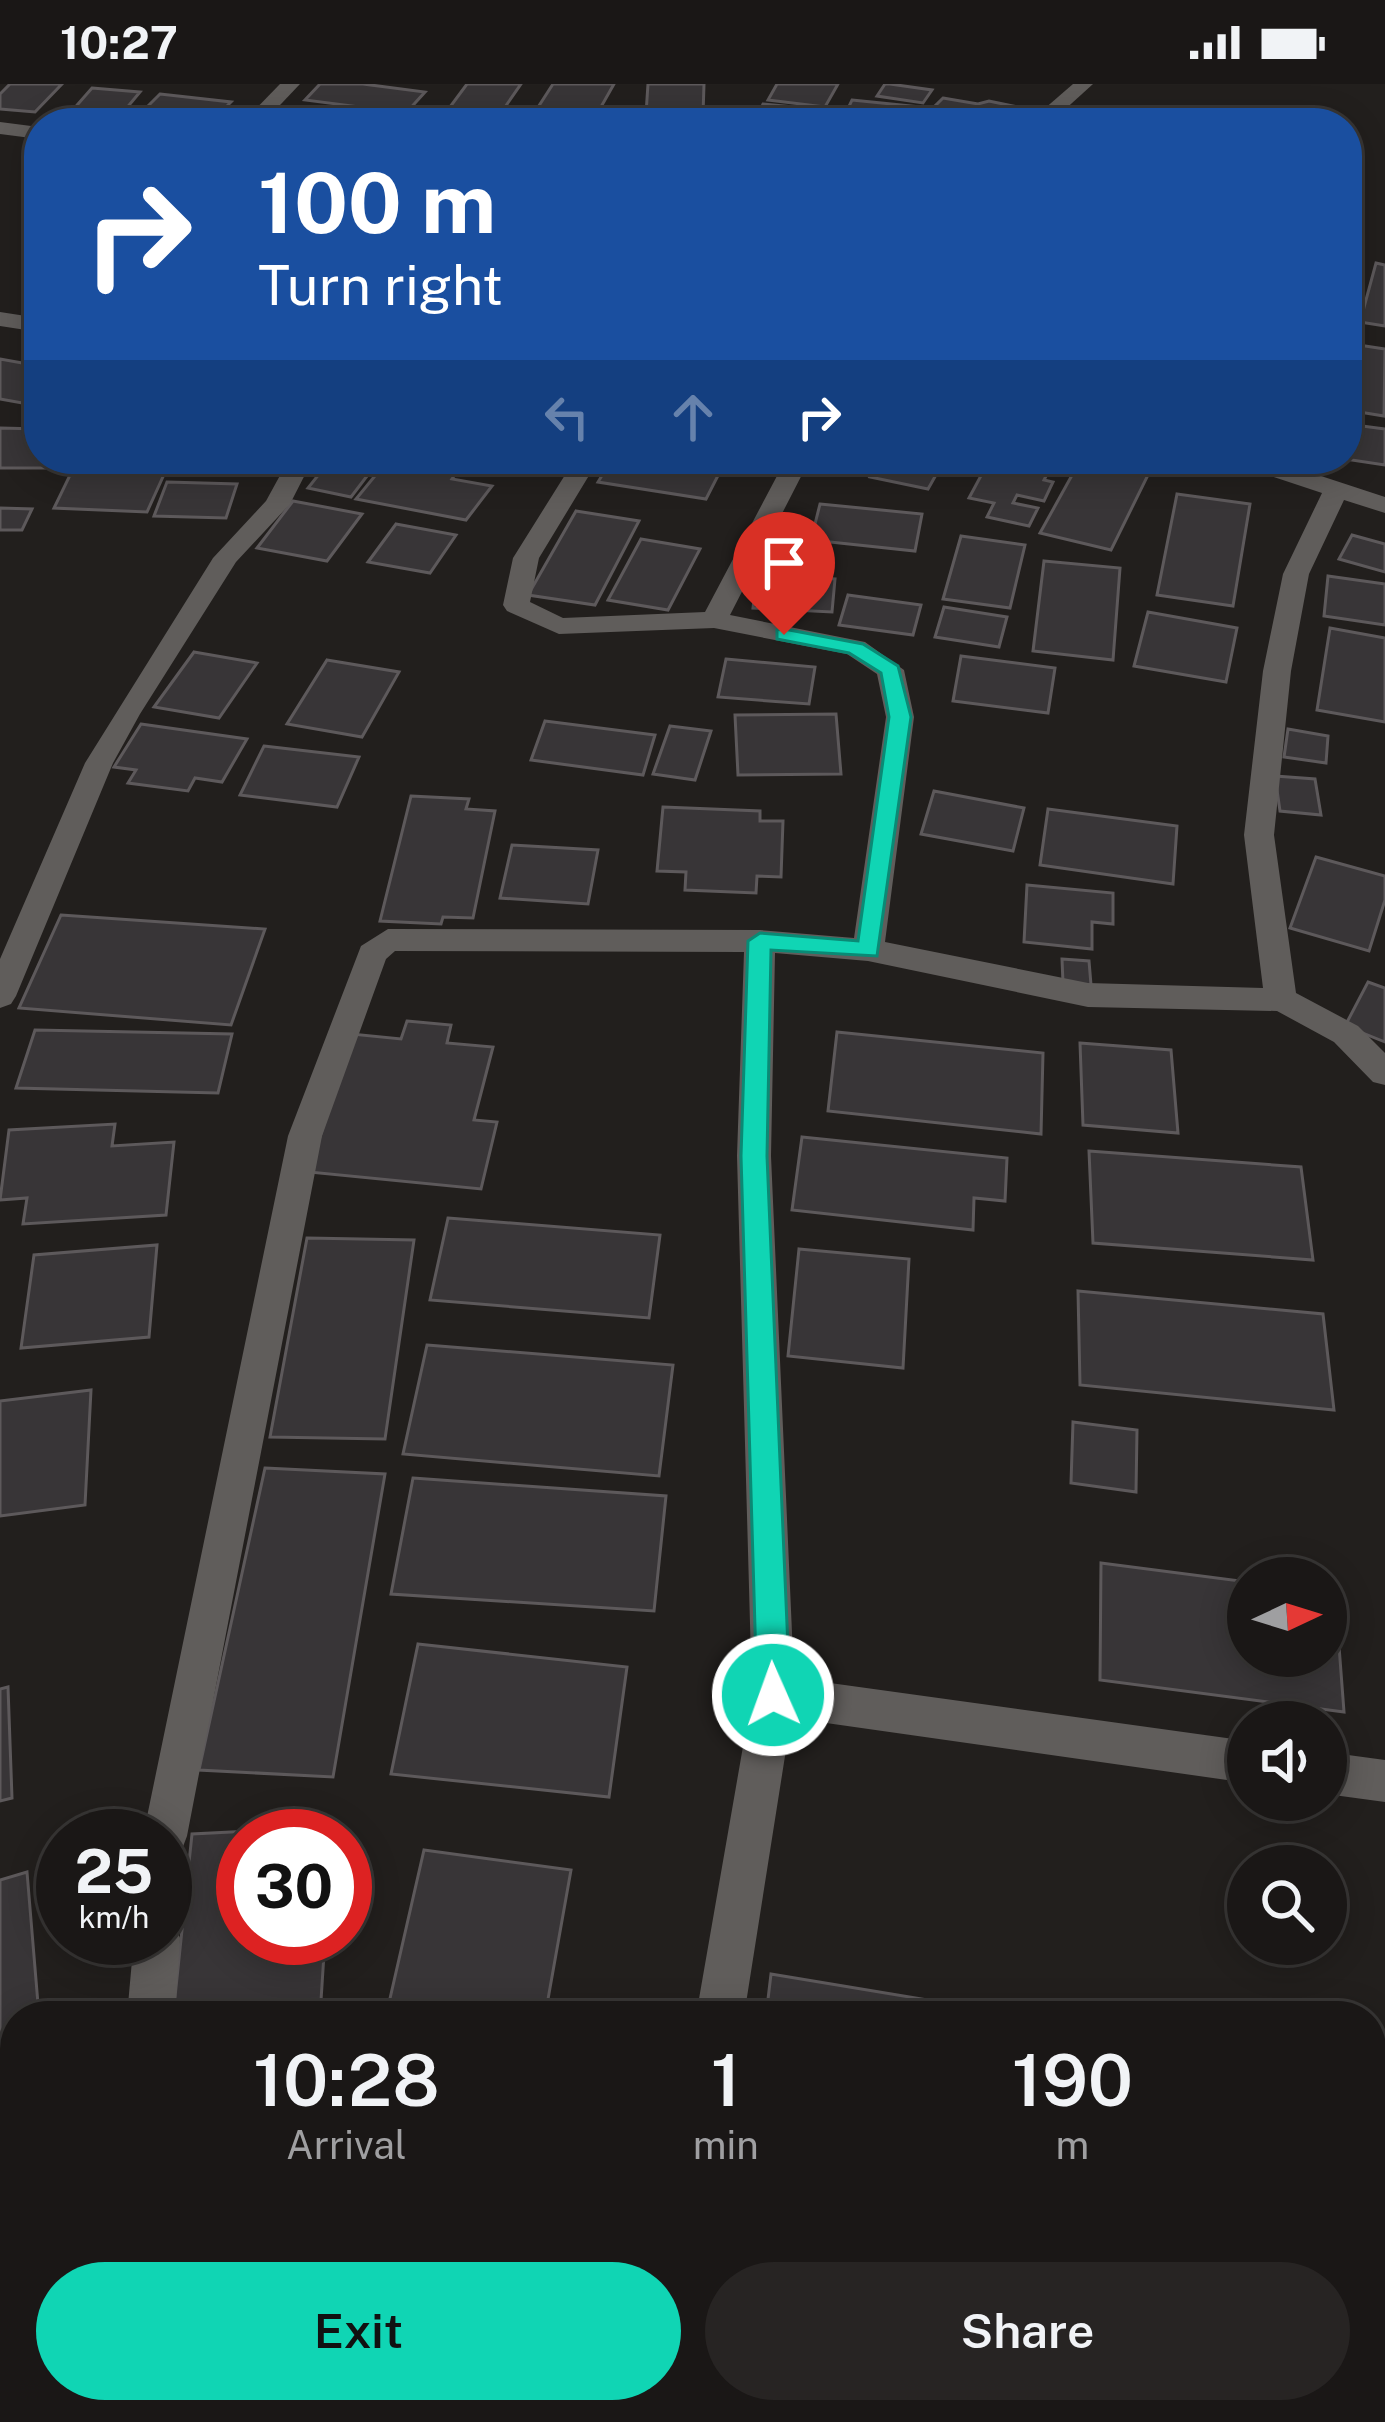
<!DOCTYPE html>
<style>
:root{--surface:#1a1716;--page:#272423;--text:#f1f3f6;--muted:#9f9fa1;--line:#383635;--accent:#10d5b4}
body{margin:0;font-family:"Public Sans",sans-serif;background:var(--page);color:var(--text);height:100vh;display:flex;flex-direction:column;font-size:45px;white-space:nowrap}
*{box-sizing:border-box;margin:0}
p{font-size:39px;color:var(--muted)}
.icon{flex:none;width:66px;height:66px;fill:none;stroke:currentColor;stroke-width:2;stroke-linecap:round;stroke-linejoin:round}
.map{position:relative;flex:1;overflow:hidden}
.drawer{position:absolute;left:0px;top:1917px;width:1386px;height:423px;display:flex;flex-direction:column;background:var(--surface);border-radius:48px 48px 0 0;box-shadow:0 6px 30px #0003,0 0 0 3px var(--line)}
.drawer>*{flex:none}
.banner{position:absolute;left:24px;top:24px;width:1338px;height:366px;border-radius:48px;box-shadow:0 6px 30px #0003,0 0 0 3px var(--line);background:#1a4fa0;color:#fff;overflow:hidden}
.needle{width:78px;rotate:86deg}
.controls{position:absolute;left:1227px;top:1473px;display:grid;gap:24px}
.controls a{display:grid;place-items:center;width:120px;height:120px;border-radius:50%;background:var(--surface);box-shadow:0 6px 30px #0003,0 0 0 3px var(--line);font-size:60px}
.speed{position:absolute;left:36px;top:1725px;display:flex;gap:24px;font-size:60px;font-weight:700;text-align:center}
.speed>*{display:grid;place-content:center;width:156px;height:156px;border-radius:50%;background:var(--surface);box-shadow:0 6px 30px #0003,0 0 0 3px var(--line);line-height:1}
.speed small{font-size:30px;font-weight:400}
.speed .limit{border:18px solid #d22;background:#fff;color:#111}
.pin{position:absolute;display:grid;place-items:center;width:102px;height:102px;color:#fff;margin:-123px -51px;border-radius:50% 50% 50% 0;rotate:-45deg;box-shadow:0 0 12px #0007}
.pin .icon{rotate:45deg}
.me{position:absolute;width:132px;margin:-66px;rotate:358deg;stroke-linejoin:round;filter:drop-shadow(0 0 9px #0008)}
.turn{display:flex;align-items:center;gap:42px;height:252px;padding:0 36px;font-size:54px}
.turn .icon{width:156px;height:156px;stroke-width:2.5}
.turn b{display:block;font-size:84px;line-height:102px}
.lanes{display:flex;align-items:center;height:114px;padding:0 36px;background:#0003;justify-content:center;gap:60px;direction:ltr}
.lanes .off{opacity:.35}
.eta{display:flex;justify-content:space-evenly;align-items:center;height:204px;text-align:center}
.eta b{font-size:72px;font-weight:600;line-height:84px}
.primary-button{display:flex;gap:24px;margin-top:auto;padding:24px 36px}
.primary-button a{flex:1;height:138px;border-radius:72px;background:var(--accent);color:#111;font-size:48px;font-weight:600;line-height:138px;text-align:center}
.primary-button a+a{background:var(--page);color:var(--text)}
.status{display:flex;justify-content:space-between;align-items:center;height:84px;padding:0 60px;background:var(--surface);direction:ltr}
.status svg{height:33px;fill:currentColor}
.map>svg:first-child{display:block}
.building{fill:#383537;stroke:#5d595b;stroke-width:3}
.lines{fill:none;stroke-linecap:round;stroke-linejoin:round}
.minor{fill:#605d5b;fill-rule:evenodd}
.route{fill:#10d5b4;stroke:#0a8a75;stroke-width:3}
</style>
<div class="status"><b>10:27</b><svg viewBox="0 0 49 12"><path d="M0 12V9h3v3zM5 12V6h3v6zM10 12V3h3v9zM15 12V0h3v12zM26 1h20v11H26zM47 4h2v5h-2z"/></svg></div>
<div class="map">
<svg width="1385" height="2338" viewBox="0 0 1385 2338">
<rect width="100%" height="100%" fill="#221f1d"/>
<g class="building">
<polygon points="10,0 62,0 35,28 0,25 0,10"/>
<polygon points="320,0 363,0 425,8 406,29 305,16"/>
<polygon points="467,0 521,0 496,36 444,31"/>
<polygon points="553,0 614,0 593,37 533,31"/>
<polygon points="648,0 704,0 703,31 646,30"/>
<polygon points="777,0 838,0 825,23 768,16"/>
<polygon points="885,0 890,0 932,6 923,19 877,12"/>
<polygon points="92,4 140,8 120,32 71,28"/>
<polygon points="160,10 231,18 214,35 182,31 174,39 131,39"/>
<polygon points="943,14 978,20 989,17 1022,24 1006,39 934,23"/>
<polygon points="852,16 931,24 925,39 841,39"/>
<polygon points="763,20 805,24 799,39 755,39"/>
<polygon points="1376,179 1385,181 1385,242 1360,238"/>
<polygon points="1352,260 1385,265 1384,332 1347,326"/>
<polygon points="0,275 39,282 39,322 0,315"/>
<polygon points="1347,340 1385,345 1385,381 1345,375"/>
<polygon points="0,344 39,345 39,375 61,375 57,384 0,384"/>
<polygon points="93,375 171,375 147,428 54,424 72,387 87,387"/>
<polygon points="331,375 380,375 351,413 308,404"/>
<polygon points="612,375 720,375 726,376 706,415 598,398"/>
<polygon points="881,375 945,375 928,405 870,393"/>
<polygon points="990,375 1055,375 1044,396 1053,398 1044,417 1017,411 1013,419 1038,424 1029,442 987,433 994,419 969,414"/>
<polygon points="1081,375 1150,387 1111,466 1040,449"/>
<polygon points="388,376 456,389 452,395 492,402 466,436 356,415"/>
<polygon points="167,398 237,400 226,434 154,432"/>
<polygon points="1177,410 1250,420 1233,522 1157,511"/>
<polygon points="293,417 362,430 327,477 257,464"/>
<polygon points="820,420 922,430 915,467 811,456"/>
<polygon points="0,424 32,425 22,446 0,446"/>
<polygon points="576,427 639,437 595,521 528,511"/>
<polygon points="396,440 456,451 430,489 368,478"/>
<polygon points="1352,451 1385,460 1385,488 1339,475"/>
<polygon points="961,452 1025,461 1010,524 943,515"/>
<polygon points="641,455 700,465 668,526 608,516"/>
<polygon points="1044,477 1120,484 1113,576 1033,567"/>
<polygon points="757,491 835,495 832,528 753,524"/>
<polygon points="1328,492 1385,500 1385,541 1324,532"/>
<polygon points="848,511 921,521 913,551 839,541"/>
<polygon points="944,523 1007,533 999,563 935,553"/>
<polygon points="1148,528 1237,544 1226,598 1134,582"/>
<polygon points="1330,544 1385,554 1385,638 1317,626"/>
<polygon points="194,568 257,579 219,634 154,623"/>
<polygon points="961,572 1055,584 1048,629 953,617"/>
<polygon points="726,575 815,583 809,620 718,613"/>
<polygon points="327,576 399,588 362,653 287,640"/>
<polygon points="836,630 841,690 738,691 735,631"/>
<polygon points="545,637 655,651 643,691 531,676"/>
<polygon points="141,640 247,655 222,698 195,694 188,707 128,699 136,686 114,683"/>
<polygon points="670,642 711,647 695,696 653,690"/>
<polygon points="1288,645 1328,652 1326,679 1284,673"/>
<polygon points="264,662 359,673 337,723 240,711"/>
<polygon points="1275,692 1315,695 1321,731 1280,727"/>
<polygon points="934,707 1024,724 1013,767 921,750"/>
<polygon points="411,712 469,715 466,725 495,727 473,834 443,833 441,840 380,837"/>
<polygon points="663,723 760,727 760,737 783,737 781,793 757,792 756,809 685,806 686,788 657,787"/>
<polygon points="1048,725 1177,742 1173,800 1040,781"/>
<polygon points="512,761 598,766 588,820 500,814"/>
<polygon points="1316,773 1385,792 1385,816 1369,867 1290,844"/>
<polygon points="1027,801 1113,809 1113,840 1092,838 1092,865 1024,858"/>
<polygon points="61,831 265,845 231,941 19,924"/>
<polygon points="1062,875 1089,877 1091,901 1063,899"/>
<polygon points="1368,898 1385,904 1385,958 1345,942"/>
<polygon points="407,937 451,941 447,959 493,963 474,1036 497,1038 481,1105 309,1088 352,950 401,955"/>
<polygon points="35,946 232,950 218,1009 16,1004"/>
<polygon points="837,948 1043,969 1041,1050 828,1027"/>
<polygon points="1080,959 1171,966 1178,1049 1083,1041"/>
<polygon points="115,1040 112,1062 174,1058 166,1131 23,1140 27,1114 0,1116 9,1046"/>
<polygon points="802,1053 1007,1074 1005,1117 974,1114 973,1146 792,1126"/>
<polygon points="1089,1067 1301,1083 1313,1176 1093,1159"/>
<polygon points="448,1134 660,1151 649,1234 430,1216"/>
<polygon points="307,1154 414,1156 385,1355 270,1353"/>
<polygon points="157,1161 149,1253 21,1264 34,1171"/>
<polygon points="799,1165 909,1175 903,1284 788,1272"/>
<polygon points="1078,1207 1323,1230 1334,1326 1080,1301"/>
<polygon points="427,1261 673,1281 659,1392 403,1370"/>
<polygon points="91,1306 85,1421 0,1432 0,1317"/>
<polygon points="1073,1338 1137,1346 1136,1408 1071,1399"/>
<polygon points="265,1384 385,1390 333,1693 199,1686"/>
<polygon points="413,1394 666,1412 654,1527 391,1510"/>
<polygon points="1101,1479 1248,1498 1248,1572 1326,1572 1326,1508 1335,1509 1344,1628 1100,1596"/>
<polygon points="418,1560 627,1583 609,1713 391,1690"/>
<polygon points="8,1603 12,1714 0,1717 0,1605"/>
<polygon points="332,1743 331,1752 243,1752 243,1854 325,1854 320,1932 173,1932 192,1750"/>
<polygon points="424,1766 571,1786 545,1932 386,1932"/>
<polygon points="27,1788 39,1932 15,1932 15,1958 0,1962 0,1796"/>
<polygon points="771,1890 1024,1932 766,1932"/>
<polygon points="1127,1917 1343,1921 1346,1932 1129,1932"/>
<polygon points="15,2029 15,2152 0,2256 0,2030"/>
<polygon points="1371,2068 1385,2143 1385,2338 1179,2338 1177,2325 1371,2325"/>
<polygon points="212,2325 397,2325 414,2338 204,2338"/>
</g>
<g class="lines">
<g class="minor">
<polygon points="280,0 300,0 263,39 242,39"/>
<polygon points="1073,0 1093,0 1050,39 1028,39"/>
<polygon points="0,38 39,43 39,55 0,50"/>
<polygon points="0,228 39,234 39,248 0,242"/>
<polygon points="289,375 313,375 290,420 236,478 140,630 113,679 16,912 11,920 0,924 0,875 85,679 213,474 266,417"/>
<polygon points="575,375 599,375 539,474 530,518 563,534 705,528 786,375 810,375 730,531 865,558 904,586 914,633 885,858 1088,899 1263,904 1244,751 1263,587 1283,490 1322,409 1235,380 1232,375 1269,375 1385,413 1385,429 1344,416 1309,490 1291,587 1274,751 1296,909 1358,942 1385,969 1385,1001 1373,998 1334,958 1277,927 1088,923 868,877 775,869 771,1072 794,1594 1248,1657 1248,1699 791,1634 744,1932 696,1932 752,1611 737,1072 744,868 395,867 386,875 322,1052 187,1752 181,1768 165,1774 165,1752 143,1752 288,1052 361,862 388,845 760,846 854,854 886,633 877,590 847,570 714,544 559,550 507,527 503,521 513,474"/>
<polygon points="1326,1668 1385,1676 1385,1718 1326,1710"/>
<polygon points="165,1834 173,1838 180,1854 175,1932 127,1932 134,1854 165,1854"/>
<polygon points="616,2325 668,2325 666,2338 612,2338"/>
</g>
</g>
<polygon class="route" points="784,545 863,560 898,582 911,633 877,872 771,866 767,1072 790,1611 785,1621 773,1626 762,1621 757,1611 741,1072 748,857 760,849 858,857 889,633 881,589 849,569 777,555 777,546"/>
</svg>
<div class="controls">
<a><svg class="needle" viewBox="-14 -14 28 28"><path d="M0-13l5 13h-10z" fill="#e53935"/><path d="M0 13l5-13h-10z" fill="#9f9fa1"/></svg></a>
<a><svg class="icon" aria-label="sound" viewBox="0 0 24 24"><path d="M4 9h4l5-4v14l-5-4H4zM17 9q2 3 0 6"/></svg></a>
<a><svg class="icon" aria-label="search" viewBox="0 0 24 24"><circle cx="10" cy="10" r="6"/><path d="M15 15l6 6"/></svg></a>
</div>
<div class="speed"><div>25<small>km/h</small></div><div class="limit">30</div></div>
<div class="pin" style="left:784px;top:551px;background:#d93025"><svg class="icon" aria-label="arrive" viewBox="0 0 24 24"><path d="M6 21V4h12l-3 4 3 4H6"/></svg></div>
<svg class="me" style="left:773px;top:1611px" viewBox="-20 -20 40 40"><circle r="17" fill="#10d5b4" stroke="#fff" stroke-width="3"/><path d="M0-11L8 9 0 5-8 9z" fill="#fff"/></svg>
<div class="banner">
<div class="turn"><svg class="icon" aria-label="right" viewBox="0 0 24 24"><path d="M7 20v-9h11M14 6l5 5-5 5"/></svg><div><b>100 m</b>Turn right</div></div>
<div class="lanes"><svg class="icon off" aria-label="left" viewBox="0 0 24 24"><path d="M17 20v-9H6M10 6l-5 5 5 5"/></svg><svg class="icon off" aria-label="ahead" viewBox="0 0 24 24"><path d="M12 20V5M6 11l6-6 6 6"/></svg><svg class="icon" aria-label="right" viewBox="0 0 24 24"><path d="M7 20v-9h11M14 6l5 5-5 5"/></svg></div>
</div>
<section class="drawer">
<div class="eta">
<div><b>10:28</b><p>Arrival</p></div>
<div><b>1</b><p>min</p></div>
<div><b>190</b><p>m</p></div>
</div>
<div class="primary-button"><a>Exit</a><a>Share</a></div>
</section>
</div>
